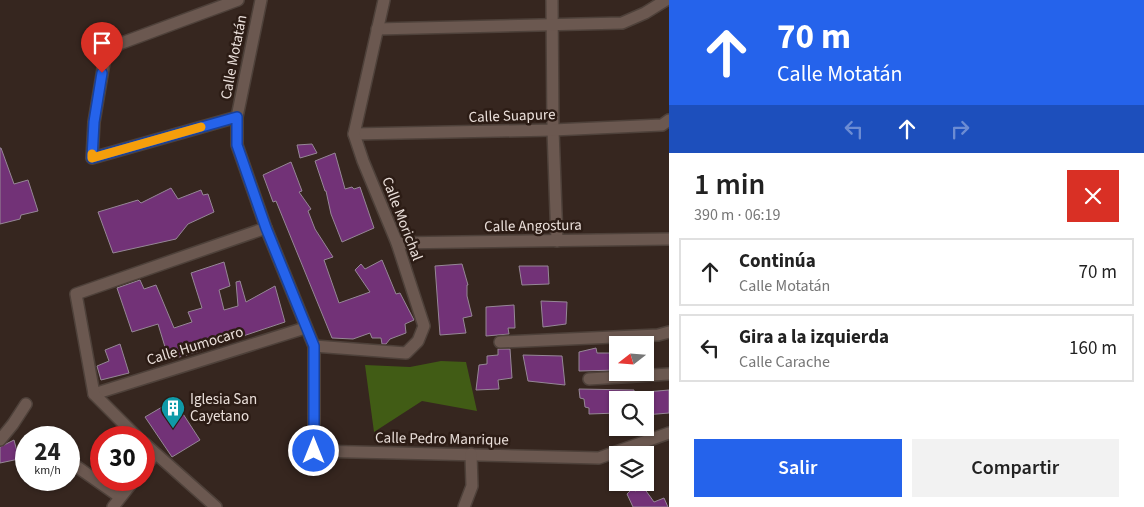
<!DOCTYPE html>
<html lang="es">
<meta charset="utf-8">
<style>
:root{--surface:#fff;--page:#f2f2f2;--text:#222;--muted:#767676;--line:#e0e0e0;--accent:#2563eb}
body{margin:0;font-family:"Source Sans 3",sans-serif;background:var(--page);color:var(--text);height:100vh;display:flex;flex-direction:column;font-size:19px;white-space:nowrap}
*{box-sizing:border-box;margin:0}
p{font-size:16px;color:var(--muted)}
.icon{flex:none;width:28px;height:28px;fill:none;stroke:currentColor;stroke-width:2;stroke-linecap:round;stroke-linejoin:round}
.map{position:relative;flex:1;overflow:hidden}
.sheet{display:flex;flex-direction:column;background:var(--surface);width:475px}
.sheet>*{flex:none}
.top-card{background:#2563eb;color:#fff;overflow:hidden}
.needle{width:32px;rotate:253deg}
.fabs{position:absolute;left:609px;top:336px;display:grid;gap:10px}
.fabs a{display:grid;place-items:center;width:45px;height:45px;border-radius:0px;background:var(--surface);box-shadow:0 1px 4px #0004;font-size:25px}
.speed{position:absolute;left:15px;top:426px;display:flex;gap:10px;font-size:25px;font-weight:700;text-align:center}
.speed>*{display:grid;place-content:center;width:65px;height:65px;border-radius:50%;background:var(--surface);box-shadow:0 1px 4px #0004;line-height:1}
.speed small{font-size:12px;font-weight:400}
.speed .limit{border:8px solid #d22;background:#fff;color:#111}
.pin{position:absolute;display:grid;place-items:center;width:42px;height:42px;color:#fff;margin:-51px -21px;border-radius:50% 50% 50% 0;rotate:-45deg;box-shadow:0 0 5px #0007}
.pin .icon{rotate:45deg}
.me{position:absolute;width:55px;margin:-28px;rotate:0deg;stroke-linejoin:round;filter:drop-shadow(0 0 4px #0008)}
.turn{display:flex;align-items:center;gap:18px;height:105px;padding:0 25px;font-size:22px}
.turn .icon{width:65px;height:65px;stroke-width:2.5}
.turn b{display:block;font-size:35px;line-height:42px}
.lanes{display:flex;align-items:center;height:48px;padding:0 25px;background:#0003;justify-content:center;gap:25px;direction:ltr}
.lanes .off{opacity:.35}
.round{display:grid;place-items:center;flex:none;width:52px;height:52px;border-radius:0px;background:var(--page)}
.head{display:flex;align-items:center;justify-content:space-between;height:85px;padding:0 25px}
h1{font-size:30px;font-weight:600;line-height:38px}
.action{display:flex;gap:10px;margin-top:auto;padding:10px 25px}
.action a{flex:1;height:58px;border-radius:0px;background:var(--accent);color:#fff;font-size:20px;font-weight:600;line-height:58px;text-align:center}
.action a+a{background:var(--page);color:var(--text)}
ul{padding:0;list-style:none}
li{display:flex;align-items:center;gap:15px;height:68px;margin:0 10px 8px;padding:0 15px;border:2px solid var(--line);border-radius:0px}
li div{flex:1}
li b{display:block;font-size:19px}
li em{font-style:normal}
main{display:flex;flex:1;min-height:0}
.map>svg:first-child{display:block}
.green{fill:#415c15}
.building{fill:#723277;stroke:#968796}
.lines{fill:none;stroke-linecap:round;stroke-linejoin:round}
.street-casing{stroke:#4e413a;stroke-width:14}
.street{stroke:#6b5850;stroke-width:11}
.route-casing{stroke:#184099;stroke-width:12}
.route{stroke:#2563eb;stroke-width:9}
.slow{stroke:#f59e0b;stroke-width:9}
.labels{text-anchor:middle;dominant-baseline:central;stroke-width:5;stroke-linejoin:round;paint-order:stroke}
.street-label{font-size:15px;fill:#eadfda;stroke:#2c1c15}
.poi-label{font-size:15px;fill:#eadfda;stroke:#2c1c15;text-anchor:start}
</style>
<main>
<div class="map">
<svg width="669" height="507" viewBox="0 0 669 507">
<rect width="100%" height="100%" fill="#36261f"/>
<polygon class="green" points="441,361 466,362 477,411 422,401 374,432 365,365 410,367"/>
<g class="building">
<polygon points="312,144 317,153 300,158 297,145"/>
<polygon points="0,148 1,148 14,184 28,180 38,211 21,215 20,219 0,224"/>
<polygon points="335,153 345,189 352,187 354,189 360,187 374,228 342,242 331,214 326,191 325,191 315,161"/>
<polygon points="291,162 302,191 299,192 311,209 308,211 315,229 333,257 324,260 339,303 370,292 355,270 361,264 365,269 382,260 396,294 400,293 414,320 405,324 406,333 390,339 386,344 382,344 381,338 372,338 370,333 353,339 332,338 276,201 273,202 263,175"/>
<polygon points="171,188 178,199 201,190 203,195 208,194 214,212 188,224 176,239 113,253 98,212 138,200 141,203"/>
<polygon points="224,262 230,286 219,290 224,310 238,306 236,282 240,281 246,302 275,286 285,322 234,339 234,337 200,351 169,360 158,324 132,332 117,288 140,280 144,289 156,285 174,328 192,322 188,312 202,308 191,273"/>
<polygon points="462,264 468,285 467,285 467,296 472,316 463,318 466,333 440,335 435,266"/>
<polygon points="519,266 548,266 549,284 522,285"/>
<polygon points="541,301 567,302 566,324 543,327"/>
<polygon points="514,305 515,328 508,328 509,334 486,336 486,307"/>
<polygon points="120,344 129,373 101,380 97,366 109,361 105,350"/>
<polygon points="596,348 597,353 618,353 618,370 579,371 579,352"/>
<polygon points="498,349 510,349 512,378 498,380 499,389 476,390 479,365 487,364 487,356 498,355"/>
<polygon points="523,355 562,356 565,385 528,381"/>
<polygon points="579,389 634,390 634,393 669,390 669,413 645,415 645,400 618,400 618,413 589,414 589,408 585,407 584,399 580,398"/>
<polygon points="174,400 200,440 172,457 145,417"/>
<polygon points="14,440 19,459 0,463 0,447"/>
<polygon points="634,487 635,491 644,488 654,502 664,498 668,507 633,507 627,494"/>
</g>
<g class="lines">
<g class="street-casing">
<g id="street">
<polyline points="261,0 237,117 237,145 266,228 314,346 314,451 599,458 669,433"/>
<polyline points="552,0 553,130 557,241"/>
<polyline points="377,29 622,23 645,13 666,0"/>
<polyline points="237,117 92,158 94,122 105,57 119,44 238,0"/>
<polyline points="354,134 553,130 662,125 669,120"/>
<polyline points="397,243 669,239"/>
<polyline points="500,342 658,335 669,332"/>
<polyline points="314,346 406,353 418,341 424,326 397,243 363,161 354,134 384,0"/>
<polyline points="589,379 669,374"/>
<polyline points="94,394 305,328"/>
<polyline points="138,438 94,394 76,294 266,228"/>
<polyline points="0,440 13,424 26,404"/>
<polyline points="144,443 216,507"/>
<polyline points="73,464 120,497"/>
<polyline points="144,468 155,454"/>
<polyline points="113,507 134,480"/>
<polyline points="464,507 472,486 471,454"/>
</g>
</g>
<use href="#street" class="street"/>
</g>
<g class="lines">
<g class="route-casing">
<polyline id="route" points="102,73 94,122 92,158 237,117 237,145 266,228 314,346 314,451"/>
</g>
<use href="#route" class="route"/>
<polyline class="slow" points="92,154 92,158 201,127"/>
</g>
<defs>
<g id="building-pin" transform="scale(1.25)"><path d="M0 17L-7.5 6A9.5 9.5 0 1 1 7.5 6Z" fill="#0f9aa8" stroke="#2c1c15"/><path d="M-4-6H4V6H1V3H-1V6H-4ZM-2.5-4.3h1.7v1.8h-1.7ZM.8-4.3h1.7v1.8H.8ZM-2.5-1h1.7V.8h-1.7ZM.8-1h1.7V.8H.8Z" fill="#fff"/></g>
</defs>
<g fill-rule="evenodd">
<use href="#building-pin" x="173" y="408"/>
</g>
<g class="labels">
<g class="street-label">
<text transform="translate(234 57) rotate(-79)">Calle Motatán</text>
<text transform="translate(512 116) rotate(-2)">Calle Suapure</text>
<text transform="translate(402 219) rotate(69)">Calle Morichal</text>
<text transform="translate(533 226) rotate(-1)">Calle Angostura</text>
<text transform="translate(195 346) rotate(-17)">Calle Humocaro</text>
<text transform="translate(442 439) rotate(1)">Calle Pedro Manrique</text>
</g>
<g class="poi-label">
<text x="190" y="399">Iglesia San<tspan x="190" dy="17">Cayetano</tspan></text>
</g>
</g>
</svg>
<div class="fabs">
<a><svg class="needle" viewBox="-14 -14 28 28"><path d="M0-13l5 13h-10z" fill="#e53935"/><path d="M0 13l5-13h-10z" fill="#767676"/></svg></a>
<a><svg class="icon" aria-label="search" viewBox="0 0 24 24"><circle cx="10" cy="10" r="6"/><path d="M15 15l6 6"/></svg></a>
<a><svg class="icon" aria-label="layers" viewBox="0 0 24 24"><path d="M12 4l9 5-9 5-9-5zM3 14l9 5 9-5"/></svg></a>
</div>
<div class="speed"><div>24<small>km/h</small></div><div class="limit">30</div></div>
<div class="pin" style="left:102px;top:73px;background:#d93025"><svg class="icon" aria-label="arrive" viewBox="0 0 24 24"><path d="M6 21V4h12l-3 4 3 4H6"/></svg></div>
<svg class="me" style="left:314px;top:451px" viewBox="-20 -20 40 40"><circle r="17" fill="#2563eb" stroke="#fff" stroke-width="3"/><path d="M0-11L8 9 0 5-8 9z" fill="#fff"/></svg>
</div>
<section class="sheet">
<div class="top-card">
<div class="turn"><svg class="icon" aria-label="ahead" viewBox="0 0 24 24"><path d="M12 20V5M6 11l6-6 6 6"/></svg><div><b>70 m</b>Calle Motatán</div></div>
<div class="lanes"><svg class="icon off" aria-label="left" viewBox="0 0 24 24"><path d="M17 20v-9H6M10 6l-5 5 5 5"/></svg><svg class="icon" aria-label="ahead" viewBox="0 0 24 24"><path d="M12 20V5M6 11l6-6 6 6"/></svg><svg class="icon off" aria-label="right" viewBox="0 0 24 24"><path d="M7 20v-9h11M14 6l5 5-5 5"/></svg></div>
</div>
<div class="head"><div><h1>1 min</h1><p>390 m · 06:19</p></div><a class="round" style="background:#d93025;color:#fff"><svg class="icon" aria-label="close" viewBox="0 0 24 24"><path d="M6 6l12 12M18 6L6 18"/></svg></a></div>
<ul>
<li><svg class="icon" aria-label="ahead" viewBox="0 0 24 24"><path d="M12 20V5M6 11l6-6 6 6"/></svg><div><b>Continúa</b><p>Calle Motatán</p></div><em>70 m</em></li>
<li><svg class="icon" aria-label="left" viewBox="0 0 24 24"><path d="M17 20v-9H6M10 6l-5 5 5 5"/></svg><div><b>Gira a la izquierda</b><p>Calle Carache</p></div><em>160 m</em></li>
</ul>
<div class="action"><a>Salir</a><a>Compartir</a></div>
</section>
</main>
